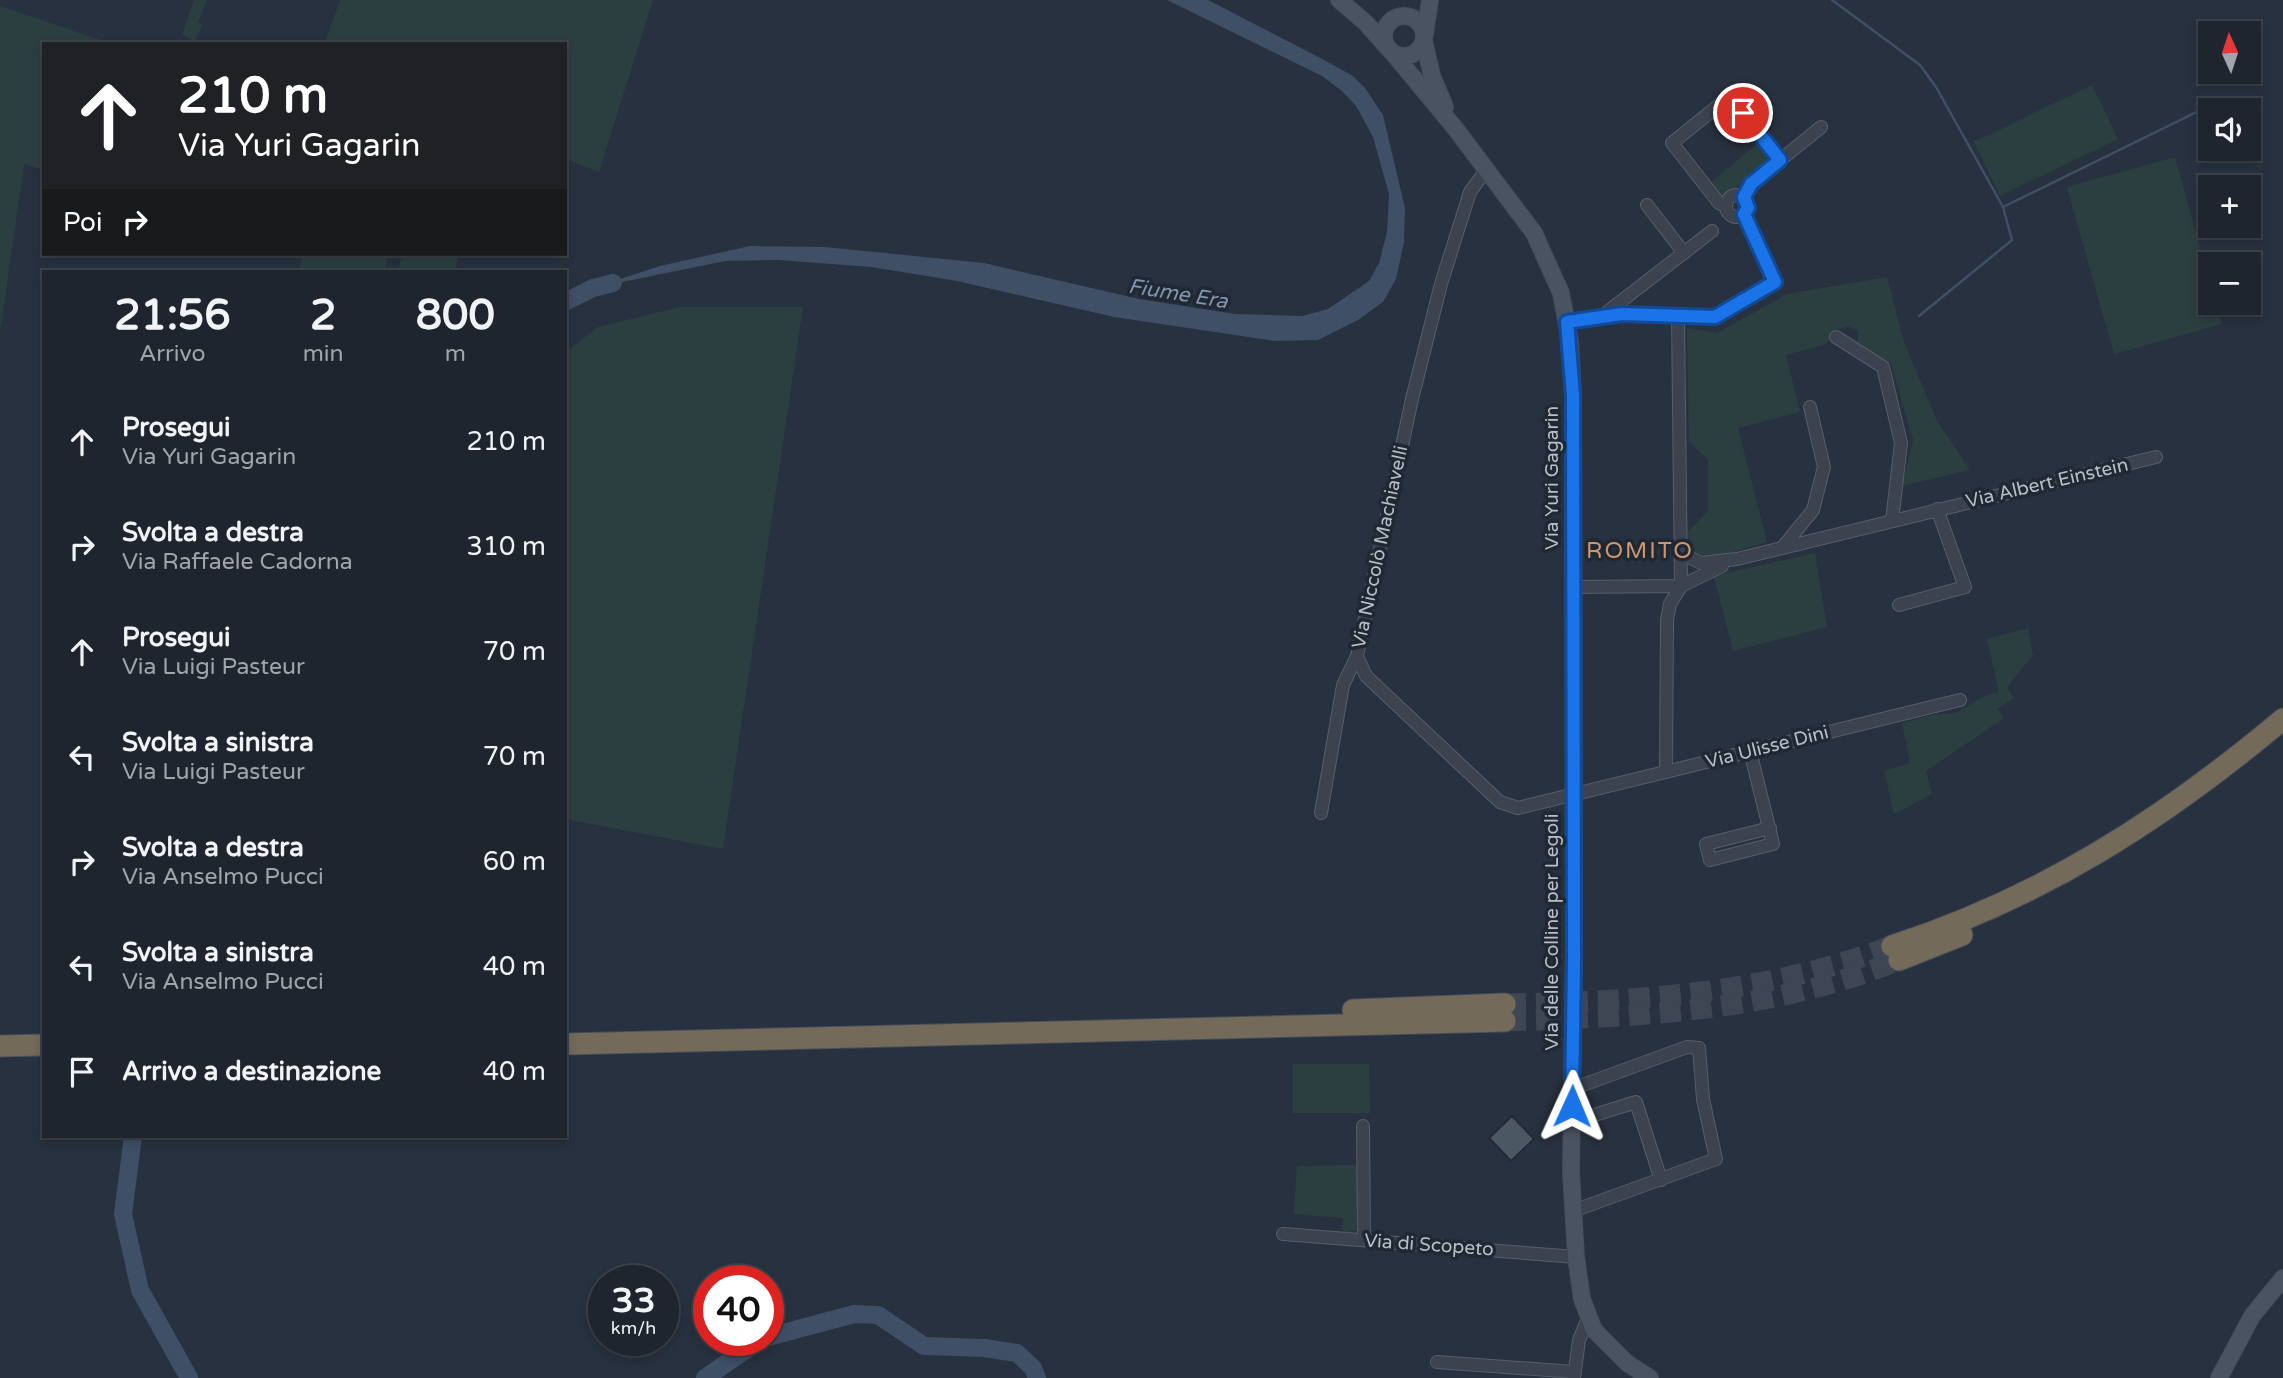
<!DOCTYPE html>
<html lang="it">
<meta charset="utf-8">
<style>
:root{--surface:#1e252f;--page:#2b313b;--text:#f1f3f6;--muted:#a1a5aa;--line:#3c424b}
body{margin:0;font-family:"Varela Round",sans-serif;background:var(--page);color:var(--text);height:100vh;display:flex;flex-direction:column;font-size:26px;white-space:nowrap}
*{box-sizing:border-box;margin:0}
p{font-size:23px;color:var(--muted)}
.icon{flex:none;width:38px;height:38px;fill:none;stroke:currentColor;stroke-width:2;stroke-linecap:round;stroke-linejoin:round}
.map{position:relative;flex:1;overflow:hidden}
.drawer{position:absolute;left:42px;top:270px;width:525px;height:868px;display:flex;flex-direction:column;background:var(--surface);border-radius:0px;box-shadow:0 4px 10px #0003,0 0 0 2px var(--line)}
.drawer>*{flex:none}
.top-card{position:absolute;left:42px;top:42px;width:525px;height:214px;border-radius:0px;box-shadow:0 4px 10px #0003,0 0 0 2px var(--line);background:#202124;color:#fff;overflow:hidden}
.needle{width:46px;rotate:357deg}
.fabs{position:absolute;left:2198px;top:21px;display:grid;gap:14px}
.fabs a{display:grid;place-items:center;width:63px;height:63px;border-radius:0px;background:var(--surface);box-shadow:0 4px 10px #0003,0 0 0 2px var(--line);font-size:35px}
.speed{position:absolute;left:588px;top:1265px;display:flex;gap:14px;font-size:35px;font-weight:700;text-align:center}
.speed>*{display:grid;place-content:center;width:91px;height:91px;border-radius:50%;background:var(--surface);box-shadow:0 4px 10px #0003,0 0 0 2px var(--line);line-height:1}
.speed small{font-size:18px;font-weight:400}
.speed .limit{border:10px solid #d22;background:#fff;color:#111}
.pin{position:absolute;display:grid;place-items:center;width:60px;height:60px;color:#fff;margin:-30px;border:4px solid #fff;border-radius:50%;box-shadow:0 2px 7px #0007}
.me{position:absolute;width:77px;margin:-38px;rotate:1deg;stroke-linejoin:round;filter:drop-shadow(0 0 5px #0008)}
.turn{display:flex;align-items:center;gap:24px;height:147px;padding:0 21px;font-size:32px}
.turn .icon{width:91px;height:91px;stroke-width:2.5}
.turn b{display:block;font-size:49px;line-height:60px}
.then{display:flex;align-items:center;height:66px;padding:0 21px;background:#0003;gap:14px;font-size:26px}
.eta{display:flex;justify-content:space-evenly;align-items:center;height:119px;text-align:center}
.eta b{font-size:42px;font-weight:800;line-height:49px}
ul{padding:0;list-style:none}
li{display:flex;align-items:center;gap:21px;height:105px;padding:0 21px}
li div{flex:1}
li b{display:block;font-size:26px}
li em{font-style:normal}
.map>svg:first-child{display:block}
.green{fill:#2b3f41}
.water{fill:#3f4f66}
.lines{fill:none;stroke-linecap:round;stroke-linejoin:round}
.stream{stroke:#3f4f66;stroke-width:2.5}
.river{stroke:#3f4f66;stroke-width:18}
.building{fill:#4c5764;stroke:#222a36;stroke-width:2}
.highway-tunnel{stroke:#3e4654;stroke-width:21;stroke-dasharray:21 10;stroke-linecap:butt}
.street-casing{stroke:#565e69;stroke-width:14}
.secondary-casing{stroke:#454c58;stroke-width:18}
.highway-casing{stroke:#464e59;stroke-width:23}
.street{stroke:#3c434f;stroke-width:12}
.secondary{stroke:#4a5361;stroke-width:16}
.highway{stroke:#746a59;stroke-width:21}
.route-casing{stroke:#114b97;stroke-width:18}
.route{stroke:#1a73e8;stroke-width:12}
.labels{text-anchor:middle;dominant-baseline:central;stroke-width:7;stroke-linejoin:round;paint-order:stroke}
.street-label{font-size:19px;fill:#b8bfc9;stroke:#202834}
.water-label{font-size:21px;font-style:italic;fill:#8295ae;stroke:#202834}
.quarter-label{font-size:23px;letter-spacing:2px;fill:#cd986f;stroke:#202834}
</style>
<div class="map">
<svg width="2283" height="1378" viewBox="0 0 2283 1378">
<rect width="100%" height="100%" fill="#28313f"/>
<g class="green">
<polygon points="194,0 207,0 198,22 203,25 194,41 182,35"/>
<polygon points="340,0 653,0 599,172 565,159 565,44 324,44"/>
<polygon points="0,6 112,44 44,44 44,170 24,164 0,333"/>
<polygon points="2092,85 2118,139 2000,196 1974,142"/>
<polygon points="1758,143 1768,160 1725,197 1721,196 1710,183"/>
<polygon points="2175,157 2210,283 2210,303 2216,303 2222,324 2114,354 2067,187"/>
<polygon points="303,254 388,254 384,271 299,271"/>
<polygon points="402,254 459,254 455,271 398,271"/>
<polygon points="1887,277 1903,339 1937,421 1970,470 1902,486 1913,440 1891,363 1858,344 1858,331 1848,326 1837,330 1826,344 1786,355 1800,412 1738,428 1767,542 1712,558 1695,553 1687,533 1708,511 1708,459 1689,442 1687,328 1717,333 1787,294"/>
<polygon points="680,307 803,307 723,849 565,819 565,352 598,327"/>
<polygon points="1815,553 1827,627 1733,651 1714,576"/>
<polygon points="2028,628 2033,655 2007,687 2014,698 1997,709 2004,718 1926,771 1932,794 1894,814 1884,771 1910,763 1902,723 1937,714 1956,713 1987,695 1999,692 1987,639"/>
<polygon points="1293,1064 1369,1064 1370,1113 1293,1113"/>
<polygon points="1358,1165 1356,1231 1342,1233 1343,1218 1294,1214 1297,1166"/>
</g>
<polygon class="water" points="1167,0 1208,0 1326,61 1353,76 1365,88 1383,115 1405,208 1404,242 1396,279 1383,302 1358,320 1318,340 1275,341 1114,317 957,281 871,267 779,260 725,261 593,288 660,266 750,246 825,247 984,263 1139,299 1235,314 1302,316 1328,309 1369,281 1379,263 1387,232 1389,194 1373,137 1356,106 1342,91 1322,76"/>
<g class="lines">
<g class="stream">
<polyline points="1832,0 1920,65 1936,87 2003,207 2219,101"/>
<polyline points="1919,316 2012,240 2003,207"/>
</g>
<g class="river">
<polyline points="565,302 593,288 613,283"/>
<polyline points="133,1136 123,1214 140,1290 189,1378"/>
<polyline points="768,1337 854,1314 878,1315 924,1346 984,1348 1017,1353 1033,1368 1037,1378"/>
<polyline points="705,1378 760,1340"/>
</g>
</g>
<polygon class="building" points="1512,1116 1534,1139 1511,1161 1489,1138"/>
<g class="lines">
<g class="highway-tunnel">
<path d="M 1505,1004 C 1636,1002 1769,993 1892,946"/>
<path d="M 1505,1021 C 1637,1017 1776,1011 1899,960"/>
</g>
<g class="street-casing">
<g id="street">
<polyline points="1487,169 1470,192 1441,284 1412,399 1357,656 1366,676 1500,802 1518,808 1960,700"/>
<circle cx="1737" cy="206" r="11"/>
<polyline points="1744,197 1751,184 1821,127"/>
<polyline points="1647,205 1684,253"/>
<polyline points="1726,206 1719,203 1672,143 1729,97 1780,160"/>
<polyline points="1602,316 1712,231"/>
<polyline points="1567,322 1622,314 1715,317 1775,282 1744,214"/>
<polyline points="1836,337 1883,367 1901,443 1892,521"/>
<polyline points="1782,548 1813,510 1824,467 1810,407"/>
<polyline points="1680,553 1701,563 1737,559 2156,457"/>
<polyline points="1573,587 1681,586 1722,566"/>
<polyline points="1899,605 1965,587 1937,509"/>
<polyline points="1750,751 1773,844 1710,860 1706,844 1770,828"/>
<polyline points="1666,772 1667,620 1670,604 1681,586 1678,315"/>
<polyline points="1321,813 1343,685 1357,656"/>
<polyline points="1572,1089 1687,1047 1699,1048 1703,1099 1716,1159 1573,1211"/>
<polyline points="1572,1122 1636,1102 1661,1180"/>
<polyline points="1363,1126 1364,1240"/>
<polyline points="1283,1234 1576,1257"/>
<polyline points="1437,1362 1575,1372"/>
<polyline points="1574,1378 1579,1340 1588,1318"/>
</g>
</g>
<g class="secondary-casing">
<g id="secondary">
<polyline points="1339,0 1366,23 1387,47"/>
<circle cx="1404" cy="36" r="20"/>
<polyline points="1425,34 1430,0"/>
<polyline points="1424,41 1432,76 1445,107"/>
<polyline points="1392,52 1455,128 1534,233 1561,293 1570,341 1573,395 1574,941 1571,1172 1576,1257 1582,1299 1594,1330 1627,1363 1650,1378"/>
<polyline points="2219,1378 2252,1316 2283,1278"/>
</g>
</g>
<g class="highway-casing">
<g id="highway">
<path d="M 1892,946 C 2041,898 2164,819 2283,719"/>
<polyline points="1899,960 1962,935"/>
<polyline points="1353,1010 1505,1004"/>
<polyline points="565,1044 1505,1021"/>
<polyline points="0,1046 44,1045"/>
</g>
</g>
<use href="#street" class="street"/>
<use href="#secondary" class="secondary"/>
<use href="#highway" class="highway"/>
</g>
<g class="lines">
<g class="route-casing">
<polyline id="route" points="1572,1106 1574,960 1573,395 1567,322 1622,314 1715,317 1775,282 1744,214 1748,208 1744,197 1751,184 1780,160 1743,113"/>
</g>
<use href="#route" class="route"/>
</g>
<g class="labels">
<g class="street-label">
<text transform="translate(1552 478) rotate(-90)">Via Yuri Gagarin</text>
<text transform="translate(2047 483) rotate(-13)">Via Albert Einstein</text>
<text transform="translate(1380 547) rotate(-78)">Via Niccolò Machiavelli</text>
<text transform="translate(1767 747) rotate(-14)">Via Ulisse Dini</text>
<text transform="translate(1552 932) rotate(-90)">Via delle Colline per Legoli</text>
<text transform="translate(1429 1245) rotate(4)">Via di Scopeto</text>
</g>
<g class="water-label">
<text transform="translate(1178 294) rotate(9)">Fiume Era</text>
</g>
<g class="quarter-label">
<text x="1640" y="551">ROMITO</text>
</g>
</g>
</svg>
<div class="fabs">
<a><svg class="needle" viewBox="-14 -14 28 28"><path d="M0-13l5 13h-10z" fill="#e53935"/><path d="M0 13l5-13h-10z" fill="#a1a5aa"/></svg></a>
<a><svg class="icon" aria-label="sound" viewBox="0 0 24 24"><path d="M4 9h4l5-4v14l-5-4H4zM17 9q2 3 0 6"/></svg></a>
<a>+</a>
<a>−</a>
</div>
<div class="speed"><div>33<small>km/h</small></div><div class="limit">40</div></div>
<div class="pin" style="left:1743px;top:113px;background:#d93025"><svg class="icon" aria-label="arrive" viewBox="0 0 24 24"><path d="M6 21V4h12l-3 4 3 4H6"/></svg></div>
<svg class="me" style="left:1572px;top:1106px" viewBox="-20 -20 40 40"><path d="M0-17L14 15 0 8-14 15z" fill="#1a73e8" stroke="#fff" stroke-width="4"/></svg>
<div class="top-card">
<div class="turn"><svg class="icon" aria-label="ahead" viewBox="0 0 24 24"><path d="M12 20V5M6 11l6-6 6 6"/></svg><div><b>210 m</b>Via Yuri Gagarin</div></div>
<div class="then">Poi<svg class="icon" aria-label="right" viewBox="0 0 24 24"><path d="M7 20v-9h11M14 6l5 5-5 5"/></svg></div>
</div>
<section class="drawer">
<div class="eta">
<div><b>21:56</b><p>Arrivo</p></div>
<div><b>2</b><p>min</p></div>
<div><b>800</b><p>m</p></div>
</div>
<ul>
<li><svg class="icon" aria-label="ahead" viewBox="0 0 24 24"><path d="M12 20V5M6 11l6-6 6 6"/></svg><div><b>Prosegui</b><p>Via Yuri Gagarin</p></div><em>210 m</em></li>
<li><svg class="icon" aria-label="right" viewBox="0 0 24 24"><path d="M7 20v-9h11M14 6l5 5-5 5"/></svg><div><b>Svolta a destra</b><p>Via Raffaele Cadorna</p></div><em>310 m</em></li>
<li><svg class="icon" aria-label="ahead" viewBox="0 0 24 24"><path d="M12 20V5M6 11l6-6 6 6"/></svg><div><b>Prosegui</b><p>Via Luigi Pasteur</p></div><em>70 m</em></li>
<li><svg class="icon" aria-label="left" viewBox="0 0 24 24"><path d="M17 20v-9H6M10 6l-5 5 5 5"/></svg><div><b>Svolta a sinistra</b><p>Via Luigi Pasteur</p></div><em>70 m</em></li>
<li><svg class="icon" aria-label="right" viewBox="0 0 24 24"><path d="M7 20v-9h11M14 6l5 5-5 5"/></svg><div><b>Svolta a destra</b><p>Via Anselmo Pucci</p></div><em>60 m</em></li>
<li><svg class="icon" aria-label="left" viewBox="0 0 24 24"><path d="M17 20v-9H6M10 6l-5 5 5 5"/></svg><div><b>Svolta a sinistra</b><p>Via Anselmo Pucci</p></div><em>40 m</em></li>
<li><svg class="icon" aria-label="arrive" viewBox="0 0 24 24"><path d="M6 21V4h12l-3 4 3 4H6"/></svg><div><b>Arrivo a destinazione</b></div><em>40 m</em></li>
</ul>
</section>
</div>
